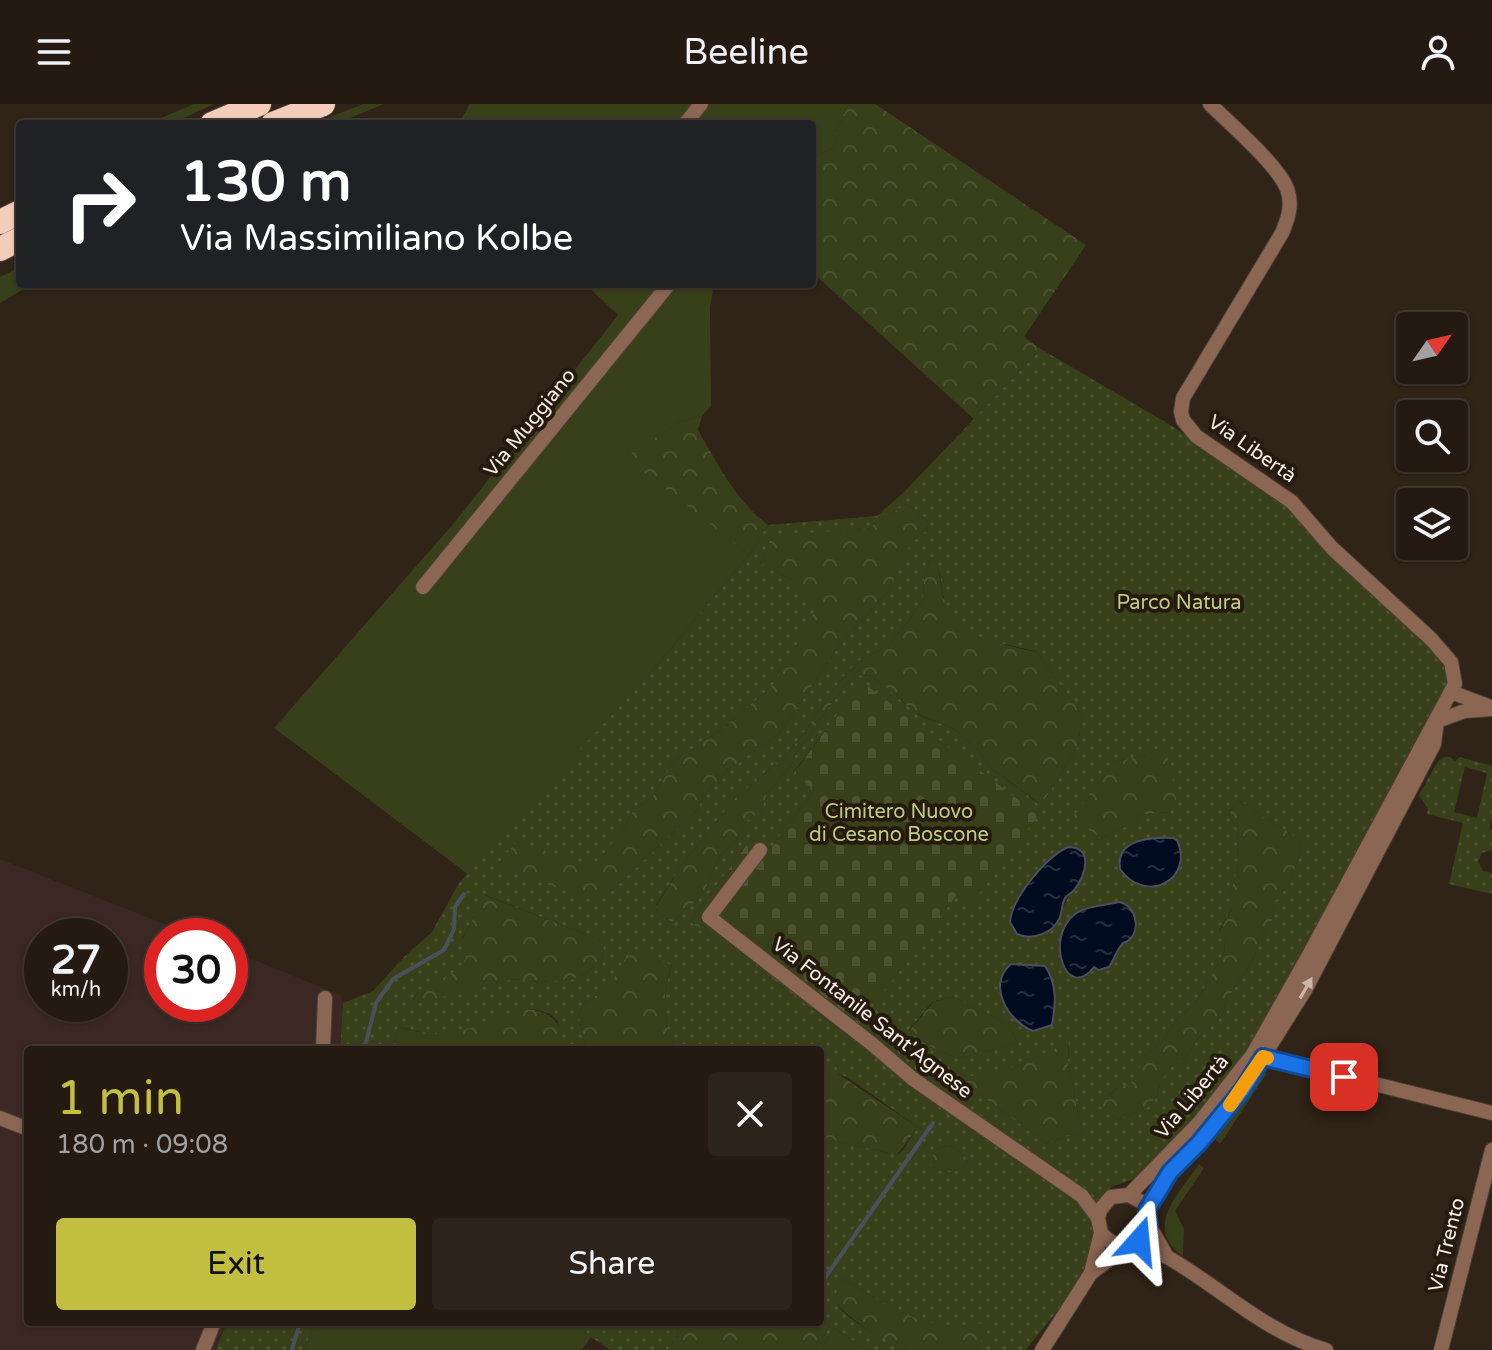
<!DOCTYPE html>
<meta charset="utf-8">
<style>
:root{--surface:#241a11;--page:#2c231a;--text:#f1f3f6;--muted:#a3a19f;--line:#413831;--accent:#c1be40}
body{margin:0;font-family:"Varela Round",sans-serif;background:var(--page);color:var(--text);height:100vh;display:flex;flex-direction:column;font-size:30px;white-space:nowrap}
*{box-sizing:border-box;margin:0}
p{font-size:26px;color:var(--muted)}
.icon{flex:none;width:44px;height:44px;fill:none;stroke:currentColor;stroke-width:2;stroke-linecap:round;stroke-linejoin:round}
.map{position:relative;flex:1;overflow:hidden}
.drawer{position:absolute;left:24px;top:942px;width:800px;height:280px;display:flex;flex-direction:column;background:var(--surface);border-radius:8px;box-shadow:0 2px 6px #0004,0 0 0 2px var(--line)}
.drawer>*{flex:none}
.banner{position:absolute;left:16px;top:16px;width:800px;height:168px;border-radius:8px;box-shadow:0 2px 6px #0004,0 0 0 2px var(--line);background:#202124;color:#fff;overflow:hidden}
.needle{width:52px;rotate:56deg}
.controls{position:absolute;left:1396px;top:208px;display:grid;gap:16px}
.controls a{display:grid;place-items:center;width:72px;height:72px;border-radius:8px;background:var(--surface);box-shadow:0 2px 6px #0004,0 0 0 2px var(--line);font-size:40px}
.speed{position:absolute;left:24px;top:814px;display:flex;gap:16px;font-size:40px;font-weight:700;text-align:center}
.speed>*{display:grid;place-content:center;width:104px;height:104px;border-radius:50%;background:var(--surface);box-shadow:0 2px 6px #0004,0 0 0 2px var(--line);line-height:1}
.speed small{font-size:20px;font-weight:400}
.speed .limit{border:12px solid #d22;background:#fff;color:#111}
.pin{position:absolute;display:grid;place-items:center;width:68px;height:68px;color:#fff;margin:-34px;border-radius:16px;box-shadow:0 4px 12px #0006}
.me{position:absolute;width:88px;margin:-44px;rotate:18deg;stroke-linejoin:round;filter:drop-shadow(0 0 6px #0008)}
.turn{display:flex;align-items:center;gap:28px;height:168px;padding:0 32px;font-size:36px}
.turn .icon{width:104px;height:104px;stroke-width:2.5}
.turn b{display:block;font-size:56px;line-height:68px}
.round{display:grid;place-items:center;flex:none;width:84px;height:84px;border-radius:8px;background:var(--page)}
.head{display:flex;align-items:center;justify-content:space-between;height:136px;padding:0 32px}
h1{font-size:48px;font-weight:600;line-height:60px;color:var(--accent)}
.action{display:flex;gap:16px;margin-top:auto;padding:16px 32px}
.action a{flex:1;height:92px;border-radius:8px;background:var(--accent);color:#111;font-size:32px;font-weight:600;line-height:92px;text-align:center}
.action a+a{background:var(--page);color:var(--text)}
header{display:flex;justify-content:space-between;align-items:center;height:104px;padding:0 32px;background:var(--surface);font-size:36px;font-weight:600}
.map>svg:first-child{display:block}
.industrial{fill:#3b2824;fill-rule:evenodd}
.green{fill:#38401a}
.forest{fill:url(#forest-crowns)}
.cemetery{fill:url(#cemetery-stones)}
.park{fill:url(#park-dots);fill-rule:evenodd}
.water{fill:url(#water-ripples);stroke:#4a4f5b;stroke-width:2}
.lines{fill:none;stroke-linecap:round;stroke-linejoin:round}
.stream{stroke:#4a4f5b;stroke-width:4}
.street-casing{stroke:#4c3f34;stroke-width:16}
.highway-casing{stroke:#4c3f34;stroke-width:26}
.street{stroke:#8b6652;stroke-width:14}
.highway{stroke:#f3cdba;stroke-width:24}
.oneway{fill:#cbb7aa}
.route-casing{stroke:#114b97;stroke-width:20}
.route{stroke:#1a73e8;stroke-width:14}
.slow{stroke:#f59e0b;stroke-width:14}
.labels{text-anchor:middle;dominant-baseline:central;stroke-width:8;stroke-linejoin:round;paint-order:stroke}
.street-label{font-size:20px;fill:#f6ede5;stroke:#261a0e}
.park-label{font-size:20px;fill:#bbcc85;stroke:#261a0e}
</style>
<header><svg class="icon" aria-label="menu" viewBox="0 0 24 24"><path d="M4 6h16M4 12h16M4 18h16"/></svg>Beeline<svg class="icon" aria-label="person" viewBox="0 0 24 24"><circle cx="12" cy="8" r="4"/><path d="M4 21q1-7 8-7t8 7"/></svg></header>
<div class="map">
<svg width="1492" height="1246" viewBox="0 0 1492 1246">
<defs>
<pattern id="forest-crowns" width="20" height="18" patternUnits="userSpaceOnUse" patternTransform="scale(2)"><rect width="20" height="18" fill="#38401a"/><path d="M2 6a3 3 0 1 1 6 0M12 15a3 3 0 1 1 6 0" fill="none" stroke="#4c5330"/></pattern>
<pattern id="cemetery-stones" width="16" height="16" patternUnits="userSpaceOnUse" patternTransform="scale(2)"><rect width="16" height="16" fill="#38401a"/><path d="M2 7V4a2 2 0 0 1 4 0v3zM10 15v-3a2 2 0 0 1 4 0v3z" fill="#4c5330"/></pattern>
<pattern id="park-dots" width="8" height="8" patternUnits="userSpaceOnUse" patternTransform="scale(2)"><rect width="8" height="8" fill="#38401a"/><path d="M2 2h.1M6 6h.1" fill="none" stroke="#4c5330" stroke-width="1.8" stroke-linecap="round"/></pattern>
<pattern id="water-ripples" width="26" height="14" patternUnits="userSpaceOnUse" patternTransform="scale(2)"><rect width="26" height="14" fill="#000b20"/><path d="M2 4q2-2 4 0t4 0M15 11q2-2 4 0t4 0" fill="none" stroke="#262f40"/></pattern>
</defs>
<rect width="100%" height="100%" fill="#302317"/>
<path class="industrial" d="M 0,755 L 195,832 L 162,832 L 162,900 L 230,900 L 230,846 L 340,891 L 343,899 L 340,946 L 28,946 L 28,1218 L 227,1218 L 216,1246 L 0,1246 ZM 42,832 L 110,832 L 110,900 L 42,900 Z"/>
<g class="green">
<polygon points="194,0 214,0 171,20 147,20"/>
<polygon points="363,0 384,0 336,20 312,20"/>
<polygon points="470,0 849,0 837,25 834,44 812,53 812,20 476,20 460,17"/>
<polygon points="20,163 20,180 32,180 0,199 0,173"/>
<polygon points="585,180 714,180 710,203 711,302 702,312 679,318 626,353 749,451 657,561 469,771 274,624 454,419 618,211"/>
<polygon points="1267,969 1220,1040 1215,1035 1259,971"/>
<path d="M 1199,1060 L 1204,1064 L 1175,1107 L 1184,1125 L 1183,1152 C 1143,1123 1178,1092 1199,1060 Z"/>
<polygon points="315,1218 397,1218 404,1221 407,1218 577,1218 575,1221 591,1233 582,1246 304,1246"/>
<polygon points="834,1224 867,1246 821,1246"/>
</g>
<g class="forest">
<polygon points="849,0 875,0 1086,141 1024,233 1041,245 974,315 812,168 812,53 834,44 837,25"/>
<path d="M 702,312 L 698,326 C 717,359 736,397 768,421 L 749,451 L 625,353 L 679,318 Z"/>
<polygon points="906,400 926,414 928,426 912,439 887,488 840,541 778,631 727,666 708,687 696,707 612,787 598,799 495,762 517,737 622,727 634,705 651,695 674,657 726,622 775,579 794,477 760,459 772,430 867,425"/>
<polygon points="932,453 938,462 943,494 1005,541 1037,548 1082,611 1078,642 1046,694 1039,699 992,665 977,645 954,625 916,609 872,572 861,571 846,580 797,648 791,662 767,689 762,705 745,719 737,736 719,753 706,783 696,797 672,818 658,809 656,802 682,761 734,695 791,646 846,569 860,556 888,542 907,519 923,495 924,470"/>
<polygon points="1162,641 1170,658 1177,695 1169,708 1140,711 1129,721 1101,734 1070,715 1114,658 1147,651"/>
<path d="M 1239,697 C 1252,701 1257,708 1268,716 C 1280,724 1291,728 1302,739 C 1296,763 1292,782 1274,799 L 1272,818 L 1261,832 L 1253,856 L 1226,898 L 1223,910 L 1197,935 L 1187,953 L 1181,957 L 1160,980 L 1157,992 L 1147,1004 L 1117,1016 L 1101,1003 L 1105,994 L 1122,981 L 1146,951 L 1162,938 L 1177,915 L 1196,898 L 1224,849 L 1225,835 L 1219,828 L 1232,805 C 1226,790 1234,781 1237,766 C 1240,753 1235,740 1238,727 L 1229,712 L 1232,703 Z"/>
<polygon points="484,791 603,837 604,853 588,868 574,875 538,878 513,875 410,902 417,889 463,834"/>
<path d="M 632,843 L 672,860 C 662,890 662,917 676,946 L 586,946 L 578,910 L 585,898 L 602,888 Z"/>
<path d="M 951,893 C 962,896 970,903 980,907 C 997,914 1011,918 1017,939 L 961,954 C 946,952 919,938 909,927 L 933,898 Z"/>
<path d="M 525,905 C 559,908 556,919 569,946 L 394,946 L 398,923 C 448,938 478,919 525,905 Z"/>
<polygon points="1069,937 1068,959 1082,1028 1046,1039 968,982 961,973 1020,961"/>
<polygon points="840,958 838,970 918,1023 897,1051 832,1036 820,1047 820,978"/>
<path d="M 946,1042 L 954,1043 L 968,1055 L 966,1061 C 953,1072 939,1069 927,1058 L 938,1044 Z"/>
<path d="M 842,1174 C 893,1205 932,1233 994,1216 L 975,1246 C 960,1246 916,1246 905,1246 C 888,1241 841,1210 833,1194 Z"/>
<polygon points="680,1218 820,1218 830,1222 816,1246 668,1246 677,1232"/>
</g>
<polygon class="cemetery" points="862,577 1039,711 970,803 956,793 868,909 891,926 869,956 846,939 850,933 746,855 743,858 690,817 751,735 768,747 814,686 793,670"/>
<g class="park">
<path d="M 1041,245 L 1172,322 L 1275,390 L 1444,554 L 1449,571 L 1439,604 L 1249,948 L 1195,1015 L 1137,1074 L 1111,1083 L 1092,1115 C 1104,1161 1053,1210 1026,1246 L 975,1246 L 993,1217 C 931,1233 893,1205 842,1174 L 834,1194 C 846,1220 882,1231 904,1246 L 867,1246 L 834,1224 L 821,1246 L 816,1246 L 830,1222 L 820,1218 L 820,1047 L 832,1036 L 897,1051 L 903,1046 L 918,1023 L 847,973 L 838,970 L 839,959 L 820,978 L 820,946 L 676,946 C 662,917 662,891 672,861 L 632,844 L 607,885 L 585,898 L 578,910 L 586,946 L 569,946 L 560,931 L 558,918 L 552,911 L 539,906 L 525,905 L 467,925 L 430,930 L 398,923 L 394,946 L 340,946 L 343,899 L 373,887 L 404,853 L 432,828 L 459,779 L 657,561 L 749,451 L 768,421 L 877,412 L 904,388 ZM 906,400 L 926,414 L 928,426 L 912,438 L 887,488 L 840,541 L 778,631 L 727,666 L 708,687 L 696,707 L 612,787 L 598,798 L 496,762 L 517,737 L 592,763 L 622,727 L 634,705 L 651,695 L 674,657 L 726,622 L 775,579 L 816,505 L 794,477 L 760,459 L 772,431 L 867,425 ZM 932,453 C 942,466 940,480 944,495 C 952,536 1004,538 1037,548 L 1082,611 L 1078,642 L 1046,694 L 1038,699 L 992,665 L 977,645 L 954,625 L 917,610 L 872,572 L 861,571 L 846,580 L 797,648 L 791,662 L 767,689 L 762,705 L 745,719 L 737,736 L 719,753 L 706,783 L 696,797 L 672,818 L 658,809 L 656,801 L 682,761 L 734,695 L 791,646 L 846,569 L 860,556 L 888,542 L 907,519 L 923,495 L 924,470 ZM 862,578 L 1039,711 L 970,802 L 956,792 L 868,909 L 890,927 L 869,955 L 847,939 L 850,933 L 746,855 L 743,857 L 690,817 L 751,735 L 768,747 L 814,686 L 793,669 ZM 1162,642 L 1170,658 L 1176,695 L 1169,708 L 1140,711 L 1129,721 L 1101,734 L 1071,715 L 1114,658 L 1147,651 ZM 1239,697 C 1252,701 1257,708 1268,716 C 1280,724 1291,728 1302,739 C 1296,763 1292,782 1274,798 L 1272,818 L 1261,832 L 1253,856 L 1226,898 L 1223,910 L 1197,935 L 1187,953 L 1170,964 L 1160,980 L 1157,992 L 1147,1004 L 1117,1016 L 1101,1002 C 1107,990 1118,982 1131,979 L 1146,951 L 1162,938 L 1177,915 L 1196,898 L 1224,849 L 1225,835 L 1219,827 L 1232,804 C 1226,790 1234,781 1237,766 C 1240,753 1235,740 1238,727 L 1229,712 L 1232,703 ZM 1173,734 L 1159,782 L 1147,784 L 1120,753 C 1128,736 1155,733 1173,734 ZM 1058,748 L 1085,768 C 1075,787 1066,792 1060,813 L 1016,797 ZM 485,791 L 603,837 L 604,853 L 588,868 L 574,875 L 538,878 L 513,875 L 411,901 C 413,897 414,892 417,889 C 433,873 480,871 463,833 ZM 1095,804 L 1122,840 L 1114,856 L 1094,863 L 1085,806 ZM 1024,861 L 1037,861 L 1053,901 L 1054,912 ZM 951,893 C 962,896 970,903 980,907 C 997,914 1011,918 1017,939 L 961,954 C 946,952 920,938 909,926 L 932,898 ZM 1069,938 L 1068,959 L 1082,1028 L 1046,1039 L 968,982 L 962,974 L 1020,961 ZM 946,1042 L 954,1043 L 968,1055 L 966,1061 C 953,1072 939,1069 928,1058 L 938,1044 Z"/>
<path d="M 1444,653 L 1450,653 L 1455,657 L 1460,653 L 1492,662 L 1492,713 L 1489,725 L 1492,726 L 1492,746 L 1482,749 L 1478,757 L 1483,767 L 1492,769 L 1492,790 L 1449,780 L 1463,719 L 1427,710 L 1428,705 L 1419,691 L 1438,657 ZM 1465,663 L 1487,669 L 1477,714 L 1454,708 Z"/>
<polygon points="227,1218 315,1218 304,1246 216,1246"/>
<polygon points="577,1218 680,1218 677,1232 668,1246 610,1246 574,1221"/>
</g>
<g class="water">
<path d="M 1173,734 L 1177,736 C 1195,775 1146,802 1120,765 C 1115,735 1151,733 1173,734 Z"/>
<path d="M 1068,743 C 1094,743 1086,771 1074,786 C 1072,789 1067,791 1065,794 C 1062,799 1062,808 1060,813 C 1054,829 1032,837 1017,830 L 1010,818 C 1012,794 1046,753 1068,743 Z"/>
<path d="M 1119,798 C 1135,801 1142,824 1129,836 C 1127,838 1125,838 1123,839 C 1117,845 1114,856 1109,863 L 1099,866 L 1094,863 C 1066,899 1044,833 1075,810 C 1086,802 1106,801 1119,798 Z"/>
<path d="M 1011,860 L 1045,862 C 1057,879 1056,900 1052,921 L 1033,927 C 1008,917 986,881 1011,860 Z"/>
</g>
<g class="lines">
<g class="stream">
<polyline points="364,946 376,899 393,875 444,846 454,825 455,803 464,790"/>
<polyline points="820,1181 933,1019"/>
<polyline points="292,1246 300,1218"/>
</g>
<g class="street-casing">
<g id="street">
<polyline points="685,20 701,0"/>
<polyline points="423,483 669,180"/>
<polyline points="1451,588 1488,602"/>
<polyline points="760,746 709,813 872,940 913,975 1082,1092 1098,1114"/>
<polyline points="323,946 325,894"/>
<polyline points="1257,951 1492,1009"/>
<polyline points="0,1014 28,1025"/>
<path d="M 1129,1091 L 1199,1019 L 1253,950 L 1309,851 L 1455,580 L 1451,558 L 1431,535 L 1332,444 L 1292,398 L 1196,332 L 1183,316 L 1181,308 L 1183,294 L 1282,129 C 1288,115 1293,100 1287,85 C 1278,61 1230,20 1210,0"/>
<polyline points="1147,1106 1170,1068 1199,1039 1243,985 1305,886 1434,640 1437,617 1465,607 1492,605"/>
<path d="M 1101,1129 C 1112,1142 1125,1145 1139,1136"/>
<path d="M 1133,1140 C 1145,1144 1158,1148 1169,1154 C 1221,1184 1266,1229 1326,1246"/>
<polyline points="1091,1169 1127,1142"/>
<polyline points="203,1246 214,1218"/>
<polyline points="1042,1246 1091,1169 1101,1129 1098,1114 1100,1106 1111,1093 1129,1091 1143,1099 1149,1111 1149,1121 1167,1153"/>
<polyline points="1441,1246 1492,1046"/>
</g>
</g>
<g class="highway-casing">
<g id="highway">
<polyline points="212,20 259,0"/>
<polyline points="273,20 323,0"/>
<polyline points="0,118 20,108"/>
<polyline points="0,145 20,135"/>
</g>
</g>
<use href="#street" class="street"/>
<use href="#highway" class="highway"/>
</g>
<defs><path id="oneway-solid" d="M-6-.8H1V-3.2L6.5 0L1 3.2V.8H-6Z" transform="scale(2)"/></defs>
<use class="oneway" href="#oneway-solid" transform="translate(1306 884) rotate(-60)"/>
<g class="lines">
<g class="route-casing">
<polyline id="route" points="1139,1137 1149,1121 1147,1106 1170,1068 1199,1039 1243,985 1263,953 1344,973"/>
</g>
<use href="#route" class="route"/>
<polyline class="slow" points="1230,1001 1263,953 1267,954"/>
</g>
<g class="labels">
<g class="street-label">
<text transform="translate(530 319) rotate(-51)">Via Muggiano</text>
<text transform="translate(1252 345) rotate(35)">Via Libertà</text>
<text transform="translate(872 914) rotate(38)">Via Fontanile Sant'Agnese</text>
<text transform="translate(1192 993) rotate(-50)">Via Libertà</text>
<text transform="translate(1447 1141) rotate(-76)">Via Trento</text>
</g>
<g class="park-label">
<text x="1179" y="499">Parco Natura</text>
<text x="899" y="708">Cimitero Nuovo<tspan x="899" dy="23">di Cesano Boscone</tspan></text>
</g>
</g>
</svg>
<div class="controls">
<a><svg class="needle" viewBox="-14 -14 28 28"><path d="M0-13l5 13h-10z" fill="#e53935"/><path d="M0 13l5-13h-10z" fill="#a3a19f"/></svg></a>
<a><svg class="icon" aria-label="search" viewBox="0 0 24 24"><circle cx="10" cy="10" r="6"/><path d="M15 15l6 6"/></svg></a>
<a><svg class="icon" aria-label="layers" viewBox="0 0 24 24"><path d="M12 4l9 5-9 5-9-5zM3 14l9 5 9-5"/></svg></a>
</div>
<div class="speed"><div>27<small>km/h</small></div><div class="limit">30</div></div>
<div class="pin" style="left:1344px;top:973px;background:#d93025"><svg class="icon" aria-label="arrive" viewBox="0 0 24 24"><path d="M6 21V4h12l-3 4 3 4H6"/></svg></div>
<svg class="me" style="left:1139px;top:1137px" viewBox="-20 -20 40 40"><path d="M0-17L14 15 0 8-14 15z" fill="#1a73e8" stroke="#fff" stroke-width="4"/></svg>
<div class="banner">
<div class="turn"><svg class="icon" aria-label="right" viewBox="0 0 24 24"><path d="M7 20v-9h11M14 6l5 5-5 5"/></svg><div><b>130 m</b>Via Massimiliano Kolbe</div></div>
</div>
<section class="drawer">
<div class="head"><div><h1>1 min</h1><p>180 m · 09:08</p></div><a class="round"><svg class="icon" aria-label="close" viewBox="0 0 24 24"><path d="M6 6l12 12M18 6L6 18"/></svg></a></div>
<div class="action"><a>Exit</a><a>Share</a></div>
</section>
</div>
